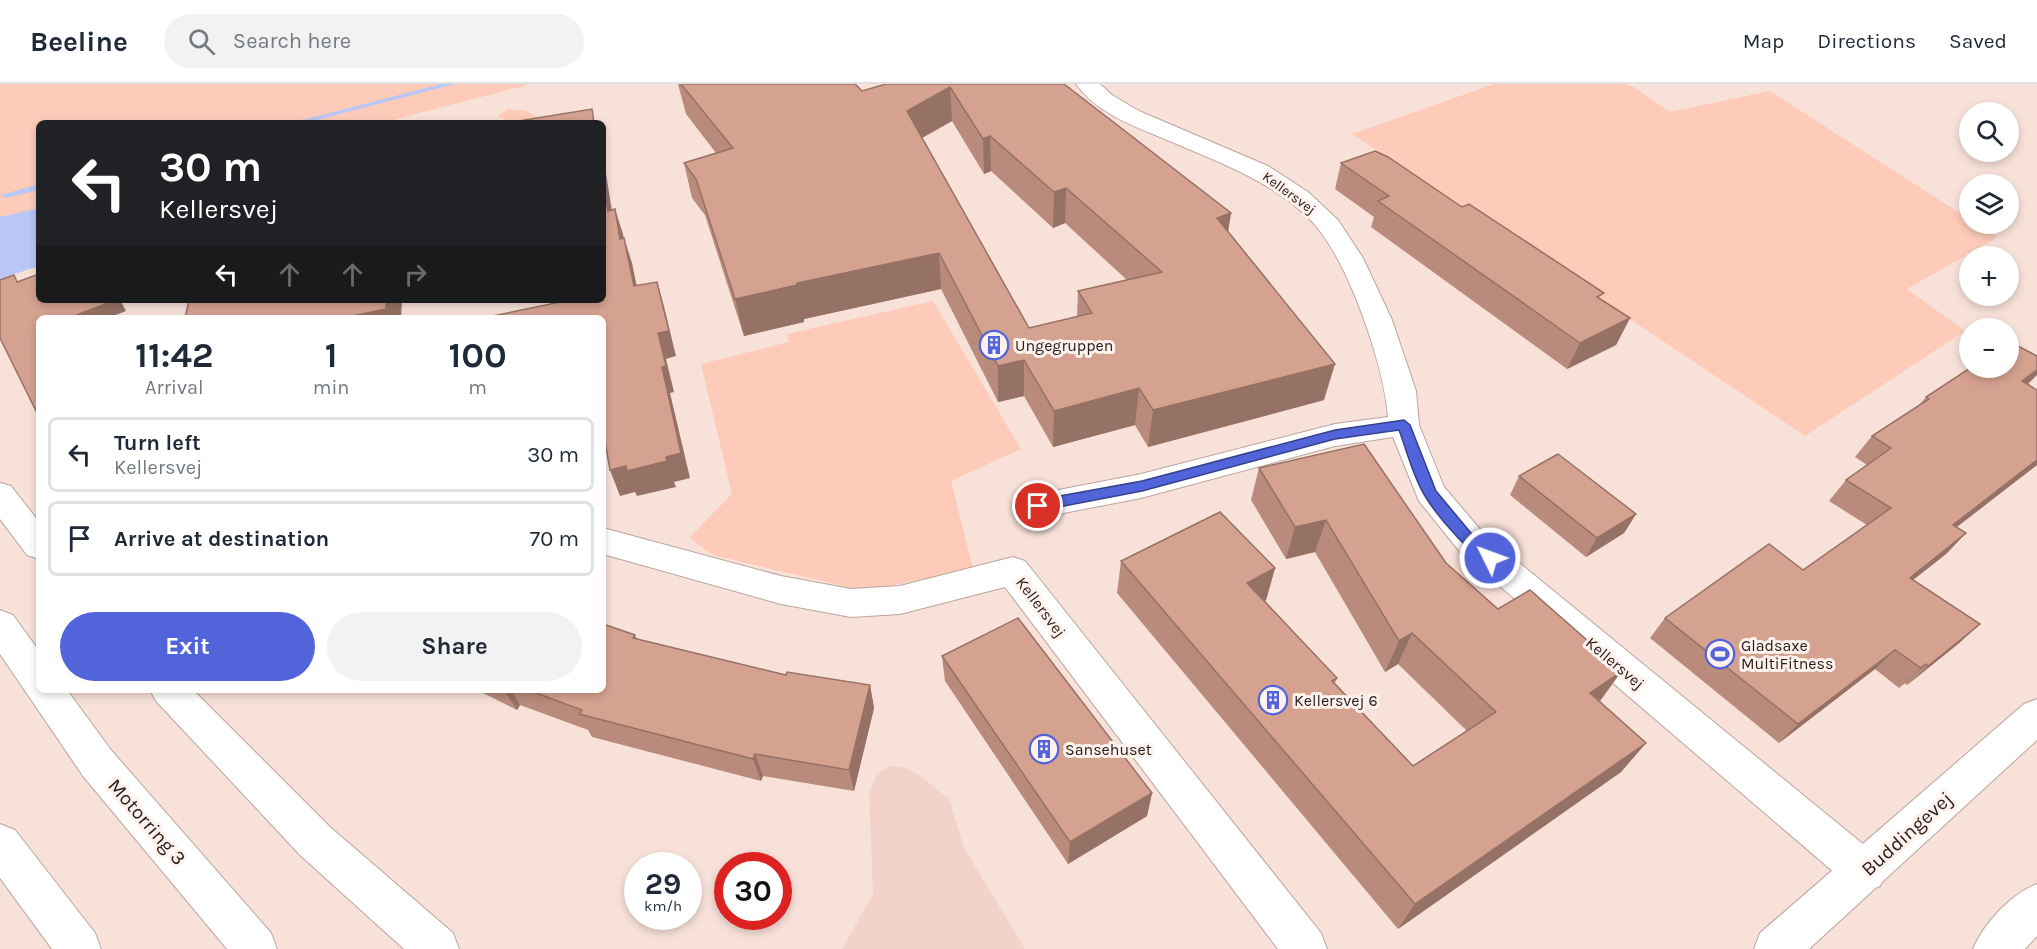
<!DOCTYPE html>
<meta charset="utf-8">
<style>
:root{--surface:#fff;--page:#f2f2f3;--text:#1f2937;--muted:#747a83;--line:#e0e1e3;--accent:#5264da}
body{margin:0;font-family:Karla,sans-serif;background:var(--page);color:var(--text);height:100vh;display:flex;flex-direction:column;font-size:22px;white-space:nowrap}
*{box-sizing:border-box;margin:0}
p{font-size:20px;color:var(--muted)}
.icon{flex:none;width:33px;height:33px;fill:none;stroke:currentColor;stroke-width:2;stroke-linecap:round;stroke-linejoin:round}
.map{position:relative;flex:1;overflow:hidden}
.details{position:absolute;left:36px;top:231px;width:570px;height:378px;display:flex;flex-direction:column;background:var(--surface);border-radius:9px;box-shadow:0 3px 9px #0003}
.details>*{flex:none}
.hud{position:absolute;left:36px;top:36px;width:570px;height:183px;border-radius:9px;box-shadow:0 3px 9px #0003;background:#202124;color:#fff;overflow:hidden}
.fabs{position:absolute;left:1959px;top:18px;display:grid;gap:12px}
.fabs a{display:grid;place-items:center;width:60px;height:60px;border-radius:50%;background:var(--surface);box-shadow:0 3px 9px #0003;font-size:30px}
.speed{position:absolute;left:624px;top:768px;display:flex;gap:12px;font-size:30px;font-weight:700;text-align:center}
.speed>*{display:grid;place-content:center;width:78px;height:78px;border-radius:50%;background:var(--surface);box-shadow:0 3px 9px #0003;line-height:1}
.speed small{font-size:15px;font-weight:400}
.speed .limit{border:9px solid #d22;background:#fff;color:#111}
.pin{position:absolute;display:grid;place-items:center;width:51px;height:51px;color:#fff;margin:-26px;border:3px solid #fff;border-radius:50%;box-shadow:0 2px 6px #0007}
.me{position:absolute;width:66px;margin:-33px;rotate:312deg;stroke-linejoin:round;filter:drop-shadow(0 0 4px #0008)}
.turn{display:flex;align-items:center;gap:21px;height:126px;padding:0 24px;font-size:27px}
.turn .icon{width:78px;height:78px;stroke-width:2.5}
.turn b{display:block;font-size:42px;line-height:51px}
.lanes{display:flex;align-items:center;height:57px;padding:0 24px;background:#0003;justify-content:center;gap:30px;direction:ltr}
.lanes .off{opacity:.35}
.eta{display:flex;justify-content:space-evenly;align-items:center;height:102px;text-align:center}
.eta b{font-size:36px;font-weight:700;line-height:42px}
.cta{display:flex;gap:12px;margin-top:auto;padding:12px 24px}
.cta a{flex:1;height:69px;border-radius:36px;background:var(--accent);color:#fff;font-size:24px;font-weight:700;line-height:69px;text-align:center}
.cta a+a{background:var(--page);color:var(--text)}
ul{padding:0;list-style:none}
li{display:flex;align-items:center;gap:18px;height:75px;margin:0 12px 9px;padding:0 12px;border:3px solid var(--line);border-radius:9px}
li div{flex:1}
li b{display:block;font-size:22px}
li em{font-style:normal}
header{display:flex;align-items:center;gap:36px;box-sizing:border-box;height:84px;padding:0 30px;background:var(--surface);border-bottom:2px solid var(--line)}
header strong{font-size:28px}
nav{display:flex;gap:33px;margin-inline-start:auto;font-size:21px}
.search{width:420px;height:54px;background:var(--page);display:flex;align-items:center;gap:15px;box-sizing:border-box;padding:0 21px;border-radius:33px;color:var(--muted);font-size:22px}
.map>svg:first-child{display:block}
.built{fill:#f2d3c9}
.green{fill:#fecbb9}
.water{fill:#b9c7f6}
.lines{fill:none;stroke-linecap:round;stroke-linejoin:round}
.stream{fill:#b9c7f6;fill-rule:evenodd}
.minor-casing{stroke:#baa59e;stroke-width:2}
.primary-casing{stroke:#baa59e;stroke-width:2}
.motorway-casing{stroke:#baa59e;stroke-width:2}
.minor{fill:#fff;fill-rule:evenodd}
.primary{fill:#fff;fill-rule:evenodd}
.motorway{fill:#fff;fill-rule:evenodd}
.wall{fill:#b88b7c;fill-rule:evenodd}
.shaded-wall{fill:#967165}
.building{fill:#d6a290;stroke:#967165;stroke-width:1.5;fill-rule:evenodd}
.route{fill:#5264da;stroke:#35418e;stroke-width:1.5}
.labels{text-anchor:middle;dominant-baseline:central;stroke-width:6;stroke-linejoin:round;paint-order:stroke}
.far-street-label{font-size:14px;fill:#251d1a;stroke:#fff1ec}
.poi-label{font-size:16px;fill:#251d1a;stroke:#fff1ec;text-anchor:start}
.street-label{font-size:16px;fill:#251d1a;stroke:#fff1ec}
.near-street-label{font-size:20px;fill:#251d1a;stroke:#fff1ec}
</style>
<header>
<strong>Beeline</strong>
<div class="search"><svg class="icon" aria-label="search" viewBox="0 0 24 24"><circle cx="10" cy="10" r="6"/><path d="M15 15l6 6"/></svg>Search here</div>
<nav><a>Map</a><a>Directions</a><a>Saved</a></nav>
</header>
<div class="map">
<svg width="2037" height="865" viewBox="0 0 2037 865">
<rect width="100%" height="100%" fill="#f8e1d9"/>
<polygon class="built" points="891,682 905,684 918,690 949,715 964,764 1025,865 842,865 873,810 869,710 877,690"/>
<g class="green">
<polygon points="0,0 526,0 527,1 381,39 39,39 39,179 0,192"/>
<polygon points="1494,0 1624,0 1634,3 1670,28 1770,7 1969,135 1970,140 1976,140 1998,153 1907,205 1965,247 1805,352 1352,50"/>
<polygon points="508,25 526,27 539,34 512,39 497,32"/>
<polygon points="933,217 1021,365 951,397 973,485 864,507 713,471 689,454 732,410 701,280 789,258 787,250"/>
</g>
<polygon class="water" points="39,124 39,182 0,195 0,133"/>
<g class="lines">
<g class="stream">
<polygon points="441,0 455,0 305,39 291,39"/>
<polygon points="39,100 39,106 5,114 1,111"/>
</g>
<g class="minor-casing">
<g id="minor">
<path d="M 1076,0 L 1100,0 L 1112,11 L 1139,27 L 1268,82 L 1308,108 L 1338,136 L 1363,174 L 1392,236 L 1416,307 L 1419,341 L 1444,403 L 1484,450 L 1880,774 L 1886,788 L 1880,802 L 1865,808 L 1850,802 L 1460,468 L 1419,417 L 1393,353 L 1335,362 L 1141,414 L 1038,434 L 1026,431 L 1022,422 L 1026,413 L 1038,410 L 1141,390 L 1335,340 L 1388,333 C 1384,282 1351,186 1319,146 C 1312,136 1300,126 1290,118 C 1255,91 1213,76 1172,58 C 1139,44 1098,31 1076,0 Z"/>
<polygon points="603,444 781,492 851,505 900,502 1013,473 1025,477 1321,849 1327,865 1278,865 1005,503 900,530 851,533 781,520 603,470"/>
</g>
</g>
<g class="primary-casing">
<g id="primary">
<polygon points="2037,615 2037,656 1809,865 1754,865 1760,849 2024,620"/>
<path d="M 2037,800 L 2037,852 L 2025,865 L 1973,865 C 1984,839 2011,810 2037,800 Z"/>
</g>
</g>
<g class="motorway-casing">
<g id="motorway">
<polygon points="0,399 11,402 39,438 39,475 27,471 0,435"/>
<polygon points="0,526 13,531 39,567 39,606 67,606 111,666 271,849 277,865 227,865 83,692 0,570"/>
<polygon points="150,606 193,606 330,743 453,849 459,865 404,865 300,771 156,617"/>
<polygon points="0,740 15,746 95,849 101,865 52,865 0,794"/>
</g>
</g>
<use href="#minor" class="minor"/>
<use href="#primary" class="primary"/>
<use href="#motorway" class="motorway"/>
</g>
<g class="wall">
<path d="M 678,0 L 855,0 L 862,7 L 886,0 L 1064,0 L 1231,129 L 1228,148 L 1324,316 L 1148,363 L 1135,341 L 1053,363 L 1024,312 L 998,318 L 941,205 L 804,235 L 804,238 L 744,252 L 705,131 L 692,114 L 684,79 L 716,69 L 686,30 ZM 952,37 L 984,90 L 991,87 L 1053,144 L 1065,139 L 1127,196 L 1078,207 L 1077,233 L 1029,244 L 922,54 Z"/>
<polygon points="1341,79 1601,215 1630,234 1616,261 1567,285 1371,143 1374,133 1335,105"/>
<polygon points="2029,299 2028,300 2037,381 1957,443 1966,449 1946,470 1913,496 1980,540 1958,560 1907,601 1905,599 1899,604 1875,585 1779,659 1650,554 1665,534 1803,486 1867,441 1829,417 1846,396 1867,381 1855,373 1872,352 1919,321 1926,313"/>
<polygon points="1259,384 1446,479 1646,659 1621,688 1398,845 1117,509 1121,477 1275,484 1266,516 1265,517 1337,594 1335,599 1413,682 1467,647 1398,580 1385,588 1315,468 1286,475 1251,416"/>
<polygon points="1519,392 1636,430 1624,449 1586,473 1510,411"/>
<polygon points="635,551 637,555 786,591 870,601 874,624 854,707 763,692 761,697 592,653 588,646 520,621 517,626 477,606 603,606"/>
<polygon points="942,572 1152,709 1147,732 1068,780 945,597"/>
</g>
<g class="shaded-wall">
<polygon points="950,3 952,37 909,61 907,27"/>
<polygon points="990,52 991,87 984,90 983,55"/>
<polygon points="603,71 616,152 608,127 603,97"/>
<polygon points="1066,104 1065,139 1053,144 1054,108"/>
<polygon points="615,125 623,150 628,180 620,155"/>
<polygon points="1231,129 1225,165 1217,134"/>
<polygon points="624,154 632,179 642,228 634,202"/>
<polygon points="939,169 941,205 804,235 804,238 744,252 735,215 797,199"/>
<polygon points="657,198 664,223 676,272 666,275 674,308 670,309 690,394 674,398 676,403 637,412 635,408 620,412 610,386 666,373 662,283 658,249"/>
<polygon points="116,216 120,216 126,227 108,234 78,234 76,231"/>
<polygon points="386,216 402,216 401,234 342,234"/>
<polygon points="1630,234 1616,261 1567,285 1580,259"/>
<polygon points="1024,276 1024,312 998,318 998,282"/>
<polygon points="1335,280 1324,316 1148,363 1153,326"/>
<polygon points="2037,286 2037,291 2029,299 2003,318 2022,297"/>
<polygon points="1139,304 1135,341 1053,363 1054,327"/>
<polygon points="2037,376 2037,381 1933,461 1953,441"/>
<polygon points="1636,430 1624,449 1586,473 1597,454"/>
<polygon points="1326,436 1315,468 1286,475 1295,443"/>
<polygon points="1966,449 1946,470 1890,514 1910,494"/>
<polygon points="1275,484 1266,516 1239,531 1247,499"/>
<polygon points="1980,540 1958,560 1907,601 1928,582"/>
<polygon points="1412,549 1398,580 1385,588 1399,557"/>
<polygon points="1895,566 1875,585 1779,659 1798,640"/>
<polygon points="1926,580 1905,599 1899,604 1921,584"/>
<polygon points="1622,587 1600,617 1590,609"/>
<polygon points="870,601 874,624 854,707 849,686"/>
<polygon points="504,606 511,606 520,621 517,626"/>
<polygon points="1646,659 1621,688 1398,845 1415,820"/>
<polygon points="755,670 763,692 761,697 753,675"/>
<polygon points="1152,709 1147,732 1068,780 1070,758"/>
</g>
<g class="building">
<path d="M 681,0 L 855,0 L 862,7 L 886,0 L 1064,0 L 1231,129 L 1217,134 L 1335,280 L 1153,326 L 1139,304 L 1054,327 L 1024,276 L 998,282 L 939,169 L 797,199 L 797,201 L 735,215 L 696,95 L 684,79 L 733,64 ZM 950,3 L 983,55 L 990,52 L 1054,108 L 1066,104 L 1162,188 L 1078,207 L 1092,229 L 1029,244 L 907,27 Z"/>
<polygon points="592,25 594,39 507,39"/>
<polygon points="1375,67 1388,73 1462,123 1469,120 1604,209 1597,213 1630,234 1580,259 1378,117 1389,112 1341,79"/>
<polygon points="603,97 608,127 615,125 620,155 624,154 634,202 657,198 669,247 658,249 666,282 662,283 681,369 666,373 667,377 627,387 626,382 610,386 603,346 603,234 483,234 570,216 603,216"/>
<polygon points="39,190 39,216 116,216 76,231 78,234 39,234 39,333 0,254 0,196 14,191 17,198"/>
<polygon points="189,216 386,216 386,225 342,234 185,234"/>
<polygon points="2008,257 2037,272 2037,286 2022,297 2037,306 2037,376 1953,441 1966,449 1910,494 1980,540 1928,582 1926,580 1921,584 1895,566 1798,640 1665,534 1769,460 1803,486 1891,424 1846,396 1891,364 1872,352 1929,315 1926,313 1970,284 2008,284"/>
<polygon points="1364,360 1446,479 1498,525 1530,506 1622,587 1590,609 1646,659 1415,820 1121,477 1220,428 1275,484 1247,499 1337,594 1332,597 1413,682 1496,628 1412,549 1399,557 1326,436 1295,443 1259,384"/>
<polygon points="1558,370 1636,430 1597,454 1519,392"/>
<polygon points="1018,534 1152,709 1070,758 942,572"/>
<polygon points="603,540 635,551 633,554 786,591 787,588 870,601 849,686 755,670 753,675 579,630 582,626 528,606 603,606"/>
</g>
<path class="route" d="M 1404,336 L 1410,341 L 1436,407 L 1476,455 L 1497,474 L 1494,478 C 1478,483 1434,427 1425,412 C 1413,393 1407,367 1399,346 L 1335,355 L 1142,407 L 1038,427 L 1031,422 L 1038,416 L 1142,397 L 1335,346 Z"/>
<defs>
<g id="building-ring" transform="scale(1.5)"><circle r="9.5" fill="#fff1ec" stroke="#5264da" stroke-width="1.5"/><path d="M-4-6H4V6H1V3H-1V6H-4ZM-2.5-4.3h1.7v1.8h-1.7ZM.8-4.3h1.7v1.8H.8ZM-2.5-1h1.7V.8h-1.7ZM.8-1h1.7V.8H.8Z" fill="#5264da"/></g>
<g id="stadium-ring" transform="scale(1.5)"><circle r="9.5" fill="#fff1ec" stroke="#5264da" stroke-width="1.5"/><path d="M0-5a6.5 5 0 1 0 0 10a6.5 5 0 1 0 0-10ZM-3.5-1.8h7v3.6h-7Z" fill="#5264da"/></g>
</defs>
<g fill-rule="evenodd">
<use href="#building-ring" x="994" y="261"/>
<use href="#stadium-ring" x="1720" y="570"/>
<use href="#building-ring" x="1273" y="616"/>
<use href="#building-ring" x="1044" y="665"/>
</g>
<g class="labels">
<g class="far-street-label">
<text transform="translate(1289 109) rotate(36)">Kellersvej</text>
</g>
<g class="poi-label">
<text x="1015" y="261">Ungegruppen</text>
<text x="1741" y="561">Gladsaxe<tspan x="1741" dy="18">MultiFitness</tspan></text>
<text x="1294" y="616">Kellersvej 6</text>
<text x="1065" y="665">Sansehuset</text>
</g>
<g class="street-label">
<text transform="translate(1041 523) rotate(53)">Kellersvej</text>
<text transform="translate(1615 579) rotate(40)">Kellersvej</text>
</g>
<g class="near-street-label">
<text transform="translate(147 738) rotate(49)">Motorring 3</text>
<text transform="translate(1907 750) rotate(-42)">Buddingevej</text>
</g>
</g>
</svg>
<div class="fabs">
<a><svg class="icon" aria-label="search" viewBox="0 0 24 24"><circle cx="10" cy="10" r="6"/><path d="M15 15l6 6"/></svg></a>
<a><svg class="icon" aria-label="layers" viewBox="0 0 24 24"><path d="M12 4l9 5-9 5-9-5zM3 14l9 5 9-5"/></svg></a>
<a>+</a>
<a>−</a>
</div>
<div class="speed"><div>29<small>km/h</small></div><div class="limit">30</div></div>
<div class="pin" style="left:1038px;top:422px;background:#d93025"><svg class="icon" aria-label="arrive" viewBox="0 0 24 24"><path d="M6 21V4h12l-3 4 3 4H6"/></svg></div>
<svg class="me" style="left:1490px;top:474px" viewBox="-20 -20 40 40"><circle r="17" fill="#5264da" stroke="#fff" stroke-width="3"/><path d="M0-11L8 9 0 5-8 9z" fill="#fff"/></svg>
<div class="hud">
<div class="turn"><svg class="icon" aria-label="left" viewBox="0 0 24 24"><path d="M17 20v-9H6M10 6l-5 5 5 5"/></svg><div><b>30 m</b>Kellersvej</div></div>
<div class="lanes"><svg class="icon" aria-label="left" viewBox="0 0 24 24"><path d="M17 20v-9H6M10 6l-5 5 5 5"/></svg><svg class="icon off" aria-label="ahead" viewBox="0 0 24 24"><path d="M12 20V5M6 11l6-6 6 6"/></svg><svg class="icon off" aria-label="ahead" viewBox="0 0 24 24"><path d="M12 20V5M6 11l6-6 6 6"/></svg><svg class="icon off" aria-label="right" viewBox="0 0 24 24"><path d="M7 20v-9h11M14 6l5 5-5 5"/></svg></div>
</div>
<section class="details">
<div class="eta">
<div><b>11:42</b><p>Arrival</p></div>
<div><b>1</b><p>min</p></div>
<div><b>100</b><p>m</p></div>
</div>
<ul>
<li><svg class="icon" aria-label="left" viewBox="0 0 24 24"><path d="M17 20v-9H6M10 6l-5 5 5 5"/></svg><div><b>Turn left</b><p>Kellersvej</p></div><em>30 m</em></li>
<li><svg class="icon" aria-label="arrive" viewBox="0 0 24 24"><path d="M6 21V4h12l-3 4 3 4H6"/></svg><div><b>Arrive at destination</b></div><em>70 m</em></li>
</ul>
<div class="cta"><a>Exit</a><a>Share</a></div>
</section>
</div>
